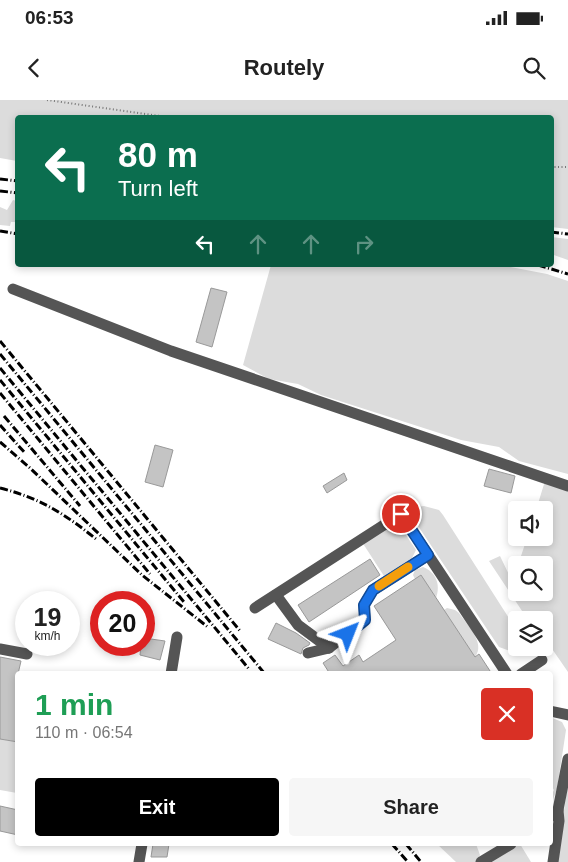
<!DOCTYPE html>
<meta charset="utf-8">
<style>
:root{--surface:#fff;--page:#f6f6f6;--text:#222;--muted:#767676;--accent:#000}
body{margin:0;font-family:Arial,sans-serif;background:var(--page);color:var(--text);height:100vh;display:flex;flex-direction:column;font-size:19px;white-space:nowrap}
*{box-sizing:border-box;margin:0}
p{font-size:16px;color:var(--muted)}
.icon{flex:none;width:28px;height:28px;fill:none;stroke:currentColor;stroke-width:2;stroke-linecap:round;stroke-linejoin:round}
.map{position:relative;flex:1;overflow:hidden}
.side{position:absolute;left:15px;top:571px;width:538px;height:175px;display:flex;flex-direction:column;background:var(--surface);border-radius:5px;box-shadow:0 2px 8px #0003}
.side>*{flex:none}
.hud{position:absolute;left:15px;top:15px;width:539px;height:152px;border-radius:5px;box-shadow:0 2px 8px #0003;background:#0b6e4f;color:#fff;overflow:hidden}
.controls{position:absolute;left:508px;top:401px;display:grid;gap:10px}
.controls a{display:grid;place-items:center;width:45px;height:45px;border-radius:5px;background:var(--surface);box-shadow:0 2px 8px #0003;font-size:25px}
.speed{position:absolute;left:15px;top:491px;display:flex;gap:10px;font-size:25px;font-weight:700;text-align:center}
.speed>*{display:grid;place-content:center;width:65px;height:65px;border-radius:50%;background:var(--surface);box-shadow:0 2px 8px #0003;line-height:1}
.speed small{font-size:12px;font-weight:400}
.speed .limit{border:8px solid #d22;background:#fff;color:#111}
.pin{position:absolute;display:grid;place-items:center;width:42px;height:42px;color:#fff;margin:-21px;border:2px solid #fff;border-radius:50%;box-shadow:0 1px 5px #0007}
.me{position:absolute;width:55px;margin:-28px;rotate:45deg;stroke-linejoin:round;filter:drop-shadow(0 0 4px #0008)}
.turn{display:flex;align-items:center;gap:18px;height:105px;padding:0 20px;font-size:22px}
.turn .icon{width:65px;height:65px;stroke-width:2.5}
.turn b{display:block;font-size:35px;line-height:42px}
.lanes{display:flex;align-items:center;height:48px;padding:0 20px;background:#0003;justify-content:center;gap:25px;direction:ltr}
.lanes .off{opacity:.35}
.round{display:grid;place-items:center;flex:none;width:52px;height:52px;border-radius:5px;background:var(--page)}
.overview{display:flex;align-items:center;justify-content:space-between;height:85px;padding:0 20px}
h1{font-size:30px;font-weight:700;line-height:38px;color:#1e9e55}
.cta{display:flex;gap:10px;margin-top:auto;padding:10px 20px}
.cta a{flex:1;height:58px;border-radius:5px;background:var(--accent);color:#fff;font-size:20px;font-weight:700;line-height:58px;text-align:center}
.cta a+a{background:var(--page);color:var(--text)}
.status{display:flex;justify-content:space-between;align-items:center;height:35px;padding:0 25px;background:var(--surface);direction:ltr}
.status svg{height:14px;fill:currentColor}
header{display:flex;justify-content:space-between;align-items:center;height:65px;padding:0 20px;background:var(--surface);font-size:22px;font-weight:700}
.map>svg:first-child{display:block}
.green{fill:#dcdcdc}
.building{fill:#c4c4c4;stroke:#999}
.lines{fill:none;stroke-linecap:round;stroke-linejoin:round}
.path{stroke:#777;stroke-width:2;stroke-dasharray:1 2.5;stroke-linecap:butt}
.minor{stroke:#555;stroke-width:11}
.rail{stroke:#000;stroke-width:3;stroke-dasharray:8 2.5 1 2.5;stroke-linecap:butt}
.route-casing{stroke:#114b97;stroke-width:12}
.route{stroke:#1a73e8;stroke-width:9}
.slow{stroke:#f59e0b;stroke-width:9}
</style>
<div class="status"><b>06:53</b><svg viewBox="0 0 49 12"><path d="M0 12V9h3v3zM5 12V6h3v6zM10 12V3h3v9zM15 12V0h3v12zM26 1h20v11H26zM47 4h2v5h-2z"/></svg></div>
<header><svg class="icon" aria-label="back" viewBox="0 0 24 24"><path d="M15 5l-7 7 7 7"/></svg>Routely<svg class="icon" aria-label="search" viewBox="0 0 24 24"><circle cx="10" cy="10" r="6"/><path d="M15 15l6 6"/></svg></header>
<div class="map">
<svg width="568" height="762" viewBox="0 0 568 762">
<rect width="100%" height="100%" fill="#fff"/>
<g class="green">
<polygon points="0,0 568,0 568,129 551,127 551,18 18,18 17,61 0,58"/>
<polygon points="13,100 17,101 17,122 11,122 10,126 0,125 0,107 7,110"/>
<polygon points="551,137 568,139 568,160 551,154"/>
<polygon points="271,165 500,165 547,174 568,181 568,374 519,361 499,347 461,340 321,295 298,284 269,279 243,265"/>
<polygon points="545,381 568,389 568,572 548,543 544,542 544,520 528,520 489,461 500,456 512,481 516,470 516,492 544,492 544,465 518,465 527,438 544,438 544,410 536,410"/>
<polygon points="424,406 439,410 443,415 516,529 516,548 528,548 531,552 518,554 499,547 408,411 416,407"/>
<polygon points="388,427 402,429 416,450 412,458 384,476 362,442"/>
<path d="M 423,467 C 436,472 441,485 436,498 L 421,475 L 415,479 L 413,475 L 415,470 Z"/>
<path d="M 447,508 L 455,510 L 459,513 C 467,525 486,543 475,557 L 444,510 Z"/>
<polygon points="550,617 562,622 566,630 557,689 550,707 550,698 554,690 550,683"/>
<polygon points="0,639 17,642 17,693 0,690"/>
<polygon points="568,681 568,762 557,762"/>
<polygon points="437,744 476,744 480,755 476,762 456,762"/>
<polygon points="514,744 520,744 531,762 485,762"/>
</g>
<g class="building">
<polygon points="211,188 227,192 212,247 196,242"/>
<polygon points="155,345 173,350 163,387 145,382"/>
<polygon points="489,369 515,376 511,393 484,386"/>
<polygon points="344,373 347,380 327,393 323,386"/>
<polygon points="370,459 380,475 309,522 298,505"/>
<polygon points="421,475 475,557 479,554 492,574 330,574 323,563 335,555 343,566 359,555 363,562 396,540 374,506"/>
<polygon points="276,523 296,533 310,543 309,545 303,548 301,554 268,539"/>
<polygon points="144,538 165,541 160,560 140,555 141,545 144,545"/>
<polygon points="0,557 21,561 18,574 18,642 0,639"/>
<polygon points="0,706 18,710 18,735 0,731"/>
<polygon points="153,744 169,744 167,757 151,757"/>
</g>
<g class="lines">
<g class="path">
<polyline points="47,0 174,18"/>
<polyline points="551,67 568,67"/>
</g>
<g class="minor">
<polyline points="13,189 171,251 568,386"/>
<polyline points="276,495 298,525 329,548 365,520 364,505 373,490 428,455"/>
<polyline points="255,508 401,414 507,574"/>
<polyline points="0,549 27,554"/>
<polyline points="308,553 329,548"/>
<polyline points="171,574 177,537"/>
<polyline points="521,574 542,560"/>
<polyline points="550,611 568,615"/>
<polyline points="550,717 558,710 568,659"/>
<polyline points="139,762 142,744"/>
<polyline points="481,762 511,744"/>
<polyline points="553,762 559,721 558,710"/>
</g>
<g class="rail">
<polyline points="0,79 18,81"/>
<polyline points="0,91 18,93"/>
<polyline points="0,131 18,134"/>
<polyline points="551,132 568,134"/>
<polyline points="538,165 568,174"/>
<polyline points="0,241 241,532"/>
<polyline points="0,254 265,574"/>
<polyline points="0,268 249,569"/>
<polyline points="0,280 184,502"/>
<polyline points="0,293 150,474"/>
<polyline points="4,316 80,406"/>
<polyline points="0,325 25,353"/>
<polyline points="0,342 30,368 142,475 209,528"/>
<path d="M 0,388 C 40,398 65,414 96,439"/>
<polyline points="392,744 408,762"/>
<polyline points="406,744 421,762"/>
</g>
</g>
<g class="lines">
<g class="route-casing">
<polyline id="route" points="348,534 365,520 364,505 373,490 428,455 401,414"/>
</g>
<use href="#route" class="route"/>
<polyline class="slow" points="379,486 408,467"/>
</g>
</svg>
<div class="controls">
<a><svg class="icon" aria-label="sound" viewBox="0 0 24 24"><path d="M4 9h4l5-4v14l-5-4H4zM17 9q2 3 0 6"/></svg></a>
<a><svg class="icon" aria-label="search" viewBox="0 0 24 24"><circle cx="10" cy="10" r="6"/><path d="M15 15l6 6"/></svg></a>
<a><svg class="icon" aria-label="layers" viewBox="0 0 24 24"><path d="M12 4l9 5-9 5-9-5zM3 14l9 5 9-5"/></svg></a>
</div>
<div class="speed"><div>19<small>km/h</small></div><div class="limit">20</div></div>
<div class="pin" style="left:401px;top:414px;background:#d93025"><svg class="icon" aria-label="arrive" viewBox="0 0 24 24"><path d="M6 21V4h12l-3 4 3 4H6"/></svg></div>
<svg class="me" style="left:348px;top:534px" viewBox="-20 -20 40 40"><path d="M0-17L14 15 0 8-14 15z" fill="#1a73e8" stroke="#fff" stroke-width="4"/></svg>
<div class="hud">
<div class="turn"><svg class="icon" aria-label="left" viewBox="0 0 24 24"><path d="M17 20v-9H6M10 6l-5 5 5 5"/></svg><div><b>80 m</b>Turn left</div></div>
<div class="lanes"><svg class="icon" aria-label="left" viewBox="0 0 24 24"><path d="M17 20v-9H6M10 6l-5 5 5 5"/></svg><svg class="icon off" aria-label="ahead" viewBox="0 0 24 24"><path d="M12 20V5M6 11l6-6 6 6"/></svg><svg class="icon off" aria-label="ahead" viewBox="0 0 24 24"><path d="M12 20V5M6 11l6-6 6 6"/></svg><svg class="icon off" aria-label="right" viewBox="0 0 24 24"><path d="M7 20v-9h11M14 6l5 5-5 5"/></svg></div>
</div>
<section class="side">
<div class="overview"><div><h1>1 min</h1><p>110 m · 06:54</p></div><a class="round" style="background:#d93025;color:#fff"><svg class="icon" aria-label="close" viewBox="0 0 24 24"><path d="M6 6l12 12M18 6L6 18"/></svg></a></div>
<div class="cta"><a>Exit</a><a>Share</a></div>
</section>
</div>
